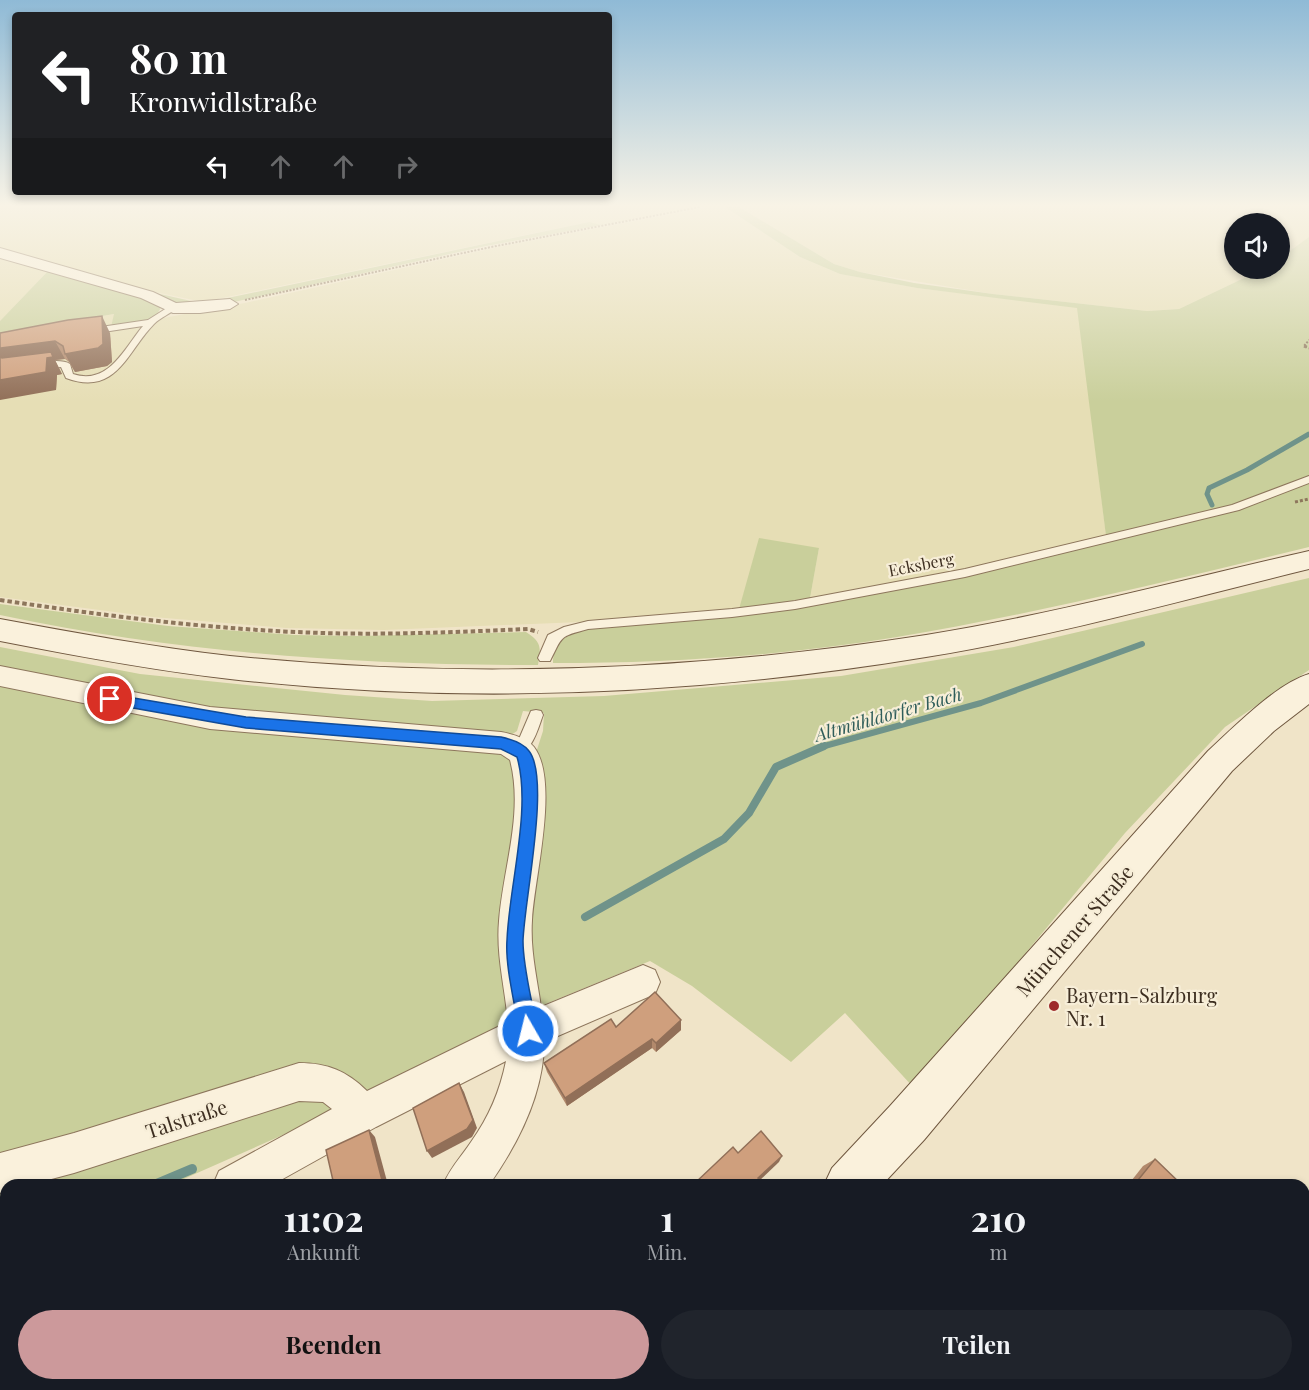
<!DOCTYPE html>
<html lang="de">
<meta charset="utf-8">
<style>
:root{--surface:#171b24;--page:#20242c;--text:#f1f3f6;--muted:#9ea1a6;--accent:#cc999b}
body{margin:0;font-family:"Playfair Display",serif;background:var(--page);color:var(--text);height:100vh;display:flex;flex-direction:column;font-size:22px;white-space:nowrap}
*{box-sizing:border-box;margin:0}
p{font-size:20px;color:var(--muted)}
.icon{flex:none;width:33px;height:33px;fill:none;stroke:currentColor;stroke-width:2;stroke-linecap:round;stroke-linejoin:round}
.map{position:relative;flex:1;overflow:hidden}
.side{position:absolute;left:0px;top:1179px;width:1310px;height:212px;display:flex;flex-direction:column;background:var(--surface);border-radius:18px 18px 0 0;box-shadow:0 3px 9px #0003}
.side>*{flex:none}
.top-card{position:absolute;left:12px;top:12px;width:600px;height:183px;border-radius:6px;box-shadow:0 3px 9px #0003;background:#202124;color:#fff;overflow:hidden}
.fabs{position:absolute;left:1224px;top:213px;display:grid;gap:12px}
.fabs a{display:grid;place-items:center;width:66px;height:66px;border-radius:50%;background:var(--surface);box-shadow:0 3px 9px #0003;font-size:30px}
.pin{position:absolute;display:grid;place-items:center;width:51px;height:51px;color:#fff;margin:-26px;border:3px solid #fff;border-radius:50%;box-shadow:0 2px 6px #0007}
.me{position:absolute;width:66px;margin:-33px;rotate:352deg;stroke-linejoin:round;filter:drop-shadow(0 0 4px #0008)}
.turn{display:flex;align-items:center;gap:21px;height:126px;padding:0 18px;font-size:27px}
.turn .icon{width:78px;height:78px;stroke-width:2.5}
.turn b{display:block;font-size:42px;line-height:51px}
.lanes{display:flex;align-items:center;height:57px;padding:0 18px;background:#0003;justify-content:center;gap:30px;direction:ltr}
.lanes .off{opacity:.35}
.eta{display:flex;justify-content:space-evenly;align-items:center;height:102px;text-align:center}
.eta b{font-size:36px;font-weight:700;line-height:42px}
.cta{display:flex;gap:12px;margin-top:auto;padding:12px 18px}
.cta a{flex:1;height:69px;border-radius:36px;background:var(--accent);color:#111;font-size:24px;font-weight:700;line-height:69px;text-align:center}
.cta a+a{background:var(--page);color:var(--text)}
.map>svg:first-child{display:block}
.farmland{fill:#e6deb5}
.green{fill:#c9cf9b}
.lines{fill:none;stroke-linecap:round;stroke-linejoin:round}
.stream-far3{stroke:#6f938a;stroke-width:5}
.stream-far2{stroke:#6f938a;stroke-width:6}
.stream-far1{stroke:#6f938a;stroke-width:8}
.stream{stroke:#6f938a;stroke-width:10}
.lane-casing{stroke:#8d765c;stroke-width:2}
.street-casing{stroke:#8d765c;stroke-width:2}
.secondary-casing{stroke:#6f573f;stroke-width:2}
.path-far3{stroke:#8d765c;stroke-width:2;stroke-dasharray:2 1.5;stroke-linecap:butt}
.path-far2{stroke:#8d765c;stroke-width:3;stroke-dasharray:3 2;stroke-linecap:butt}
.path-far1{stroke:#8d765c;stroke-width:4;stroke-dasharray:4.5 3;stroke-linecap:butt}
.path{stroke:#8d765c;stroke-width:6;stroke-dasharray:7 4.5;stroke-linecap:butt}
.lane{fill:#faf1dc;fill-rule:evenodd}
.street{fill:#faf1dc;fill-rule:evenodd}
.secondary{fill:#faf1dc;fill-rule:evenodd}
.wall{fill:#b2896c}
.shaded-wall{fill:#916f58}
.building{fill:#cf9f7d;stroke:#916f58;stroke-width:1.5}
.route{fill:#1a73e8;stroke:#114b97;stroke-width:1.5}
.poi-dot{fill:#9e2a2b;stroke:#f7eed8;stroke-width:2}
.labels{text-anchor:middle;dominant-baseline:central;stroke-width:4.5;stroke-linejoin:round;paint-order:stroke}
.street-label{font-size:16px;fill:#3d2e20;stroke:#f7eed8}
.water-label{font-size:18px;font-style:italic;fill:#2f5d5a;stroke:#f7eed8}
.near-street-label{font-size:20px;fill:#3d2e20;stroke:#f7eed8}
.near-poi-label{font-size:20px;fill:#3d2e20;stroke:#f7eed8;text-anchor:start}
</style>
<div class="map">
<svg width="1309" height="1390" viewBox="0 0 1309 1390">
<rect width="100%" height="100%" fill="#f0e4c8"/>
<g class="farmland">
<polygon points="0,207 695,207 602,225 588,222 203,302 116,284 0,250"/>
<polygon points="709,207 725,207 800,257 840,274 917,288 1078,307 1106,536 1001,562 887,585 810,598 819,548 739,609 580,622 384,630 286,628 153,617 0,597 0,334 115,314 111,326 147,321 245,303 494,248"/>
<polygon points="739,207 1309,207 1309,237 1280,258 1280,224 1234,224 1234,268 1263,269 1179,309 1147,311 993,294 860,272 834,264"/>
<polygon points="0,255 49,270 0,321"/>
</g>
<g class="green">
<path d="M 725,207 L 739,207 L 834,264 L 860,272 L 914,283 L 993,294 L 1147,311 L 1179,309 L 1263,269 L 1280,268 L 1280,258 L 1309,237 L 1309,547 C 1172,580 1035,614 897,637 C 783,656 667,663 553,663 C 553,642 566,634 585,629 C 713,617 840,605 966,576 C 1013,566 1060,549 1106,536 L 1077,308 L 917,288 L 840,274 L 800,257 Z"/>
<polygon points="589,222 602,225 486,246 234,302 176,304 116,284 191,301 213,301"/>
<path d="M 49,270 L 158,303 L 161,307 C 154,326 127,324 111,327 L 114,314 L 0,334 L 0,321 Z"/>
<polygon points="759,538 819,548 810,598 739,609"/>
<polygon points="1309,578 1309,670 1225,727 1125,833 914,1088 845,1013 791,1062 692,986 650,961 543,1005 529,978 533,762 543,731 544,713 523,711 517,731 508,737 275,721 0,671 0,647 140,674 345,695 432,701 604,696 841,676 1014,647"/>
<path d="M 0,604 L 168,626 L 295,635 L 357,636 L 526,632 C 542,642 541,648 538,665 C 356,665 179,653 0,615 Z"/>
<polygon points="0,681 500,748 521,767 515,1016 494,1033 361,1097 346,1079 0,1164"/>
<polygon points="306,1088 337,1111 170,1185 6,1185 6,1255 0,1258 0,1182"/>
<polygon points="1304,1268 1309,1275 1309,1390 1105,1390 1101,1385 1304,1384"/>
</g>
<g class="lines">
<polyline class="stream-far3" points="1212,505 1207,494 1209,488 1247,470 1309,434"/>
<polyline class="stream-far2" points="821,747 981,703 1142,644"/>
<polyline class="stream-far1" points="585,917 724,839 749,813 776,767 824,746"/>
<g class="stream">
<polyline points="154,1185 192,1169"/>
<polyline points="0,1245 6,1243"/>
</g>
<g class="lane-casing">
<g id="lane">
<path d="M 170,306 L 177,308 C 170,314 161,317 154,324 C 127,351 117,397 66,378 L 61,367 L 39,369 L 34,366 C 42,361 62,359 70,364 L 73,374 C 109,386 125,347 143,326 L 90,334 L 87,333 L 87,329 L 148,320 Z"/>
<path d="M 1309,476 L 1309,483 L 1239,510 L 965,577 L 795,609 L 732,617 L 588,629 C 558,637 563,636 550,661 L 540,661 L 538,658 L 548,635 L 564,627 L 588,621 L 732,609 L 795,601 L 965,569 L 1232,505 Z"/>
<path d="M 536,710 L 541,711 L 543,715 C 538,728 531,759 511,753 L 509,749 L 519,739 L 531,711 Z"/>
</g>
</g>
<g class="street-casing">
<g id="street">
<polygon points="0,248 153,292 176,303 230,299 238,304 230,309 200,313 173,313 141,298 0,258"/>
<path d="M 0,666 L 210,707 L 501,732 C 512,734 527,738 534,747 C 560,781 534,879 532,920 C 530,950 537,978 541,1007 L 643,965 L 655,970 L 660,982 L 655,994 L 544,1042 C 544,1093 518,1144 489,1185 L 443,1185 C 450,1168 461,1157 471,1142 C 489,1117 500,1091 506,1061 L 376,1127 L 272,1185 L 213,1185 L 219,1171 L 332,1109 L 323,1102 L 299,1101 L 74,1173 L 29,1185 L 6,1185 L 6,1191 L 0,1193 L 0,1153 L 74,1133 L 299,1063 C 327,1063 347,1071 367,1091 L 508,1022 C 505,988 496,955 499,921 C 503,868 524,813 510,760 L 501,754 L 210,729 L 0,686 Z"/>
<polygon points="232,1384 282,1384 279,1390 230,1390"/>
<polygon points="863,1384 911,1384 913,1390 866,1390"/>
</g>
</g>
<g class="secondary-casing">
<g id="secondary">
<path d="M 1309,551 L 1309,569 C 1182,600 1055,636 926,657 C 697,695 461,705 230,679 C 152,670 76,656 0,641 L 0,619 C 76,633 153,647 230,656 C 461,680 696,671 926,635 C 1055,614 1182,580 1309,551 Z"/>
<path d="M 1309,674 L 1309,704 L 1274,731 L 1232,771 L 924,1140 L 882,1185 L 824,1185 L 832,1168 L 890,1106 L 1208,751 C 1234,727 1276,684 1309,674 Z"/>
<polygon points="582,1384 643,1384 640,1390 580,1390"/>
</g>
</g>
<g class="path-far3">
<polyline points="245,300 491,247 700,207"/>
<polyline points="1307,347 1304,346 1309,340"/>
</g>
<g class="path-far2">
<polyline points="1304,346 1309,348"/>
<polyline points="1295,502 1309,499"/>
</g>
<path class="path-far1" d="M 0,600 C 107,616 215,630 323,633 C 391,635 460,632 528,629 L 538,632"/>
<polyline class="path" points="842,1384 846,1390"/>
<use href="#lane" class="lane"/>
<use href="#street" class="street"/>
<use href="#secondary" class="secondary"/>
</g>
<g class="wall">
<polygon points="0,333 110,333 112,362 107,366 75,372 69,362 65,359 55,360 62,374 57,375 56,390"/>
<polygon points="616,1027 681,1030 656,1052 652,1048 567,1106 547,1072 544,1063"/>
<polygon points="1155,1159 1182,1185 1128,1185 1143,1166"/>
<polygon points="1309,1207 1309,1223 1304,1216 1304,1211"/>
</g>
<g class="shaded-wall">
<polygon points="102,316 110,333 112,362 107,366 75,372 65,354"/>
<polygon points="55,341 65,359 55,360 62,374 57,375 56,390 0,400 0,349 1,348"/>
<polygon points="681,1020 681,1030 656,1052 656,1043"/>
<polygon points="652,1039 652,1048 567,1106 565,1098"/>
<polygon points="459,1083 464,1092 477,1128 472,1137 432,1158 427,1151"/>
<polygon points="369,1130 375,1137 388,1185 381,1185"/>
<polygon points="782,1156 779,1162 756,1184 758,1178"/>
<polygon points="52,1384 76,1384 76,1390 45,1390"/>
<polygon points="519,1384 527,1384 518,1390 511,1390"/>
</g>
<g class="building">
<polygon points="102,316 103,344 98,348 65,354 63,346 55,341 1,348 0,349 0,333 68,320"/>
<polygon points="51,352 53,357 47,358 46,372 0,380 0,357 2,358"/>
<polygon points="655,992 681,1020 656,1043 652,1039 565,1098 544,1063 611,1019 616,1027"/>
<polygon points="459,1083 473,1120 467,1129 427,1151 413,1108"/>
<polygon points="369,1130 383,1184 334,1185 326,1150"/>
<polygon points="761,1131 782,1156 758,1178 762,1183 760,1185 698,1185 696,1182 733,1147 738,1153"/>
<polygon points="1155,1159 1182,1185 1134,1185"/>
<polygon points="6,1335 6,1384 52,1384 51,1388 45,1390 0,1390 0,1337"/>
<polygon points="419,1384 519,1384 511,1390 421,1390"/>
</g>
<linearGradient id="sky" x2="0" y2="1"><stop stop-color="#8fbad6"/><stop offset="0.51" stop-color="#f8f3e6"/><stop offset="1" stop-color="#f8f3e6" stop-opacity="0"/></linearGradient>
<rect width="1309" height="402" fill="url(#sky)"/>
<path class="route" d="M 110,694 L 246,717 L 501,737 C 510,739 523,743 529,751 C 551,779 524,901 523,941 C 523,969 533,1003 537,1031 L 534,1037 L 528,1040 L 521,1037 L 519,1031 C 515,1004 505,966 507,940 C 509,886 532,808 517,757 L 501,749 L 246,728 L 105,703 L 103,699 L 105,696 Z"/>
<circle class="poi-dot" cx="1054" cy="1006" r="6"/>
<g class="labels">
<g class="street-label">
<text transform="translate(921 564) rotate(-11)">Ecksberg</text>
</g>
<g class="water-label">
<text transform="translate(888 714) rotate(-16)">Altmühldorfer Bach</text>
</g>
<g class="near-street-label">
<text transform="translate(1074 930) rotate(-49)">Münchener Straße</text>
<text transform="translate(186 1118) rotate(-18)">Talstraße</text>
</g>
<g class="near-poi-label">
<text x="1066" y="994">Bayern-Salzburg<tspan x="1066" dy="23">Nr. 1</tspan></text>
</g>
</g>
</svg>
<div class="fabs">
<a><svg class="icon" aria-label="sound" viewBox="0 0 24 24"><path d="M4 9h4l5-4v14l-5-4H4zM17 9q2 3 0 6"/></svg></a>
</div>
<div class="pin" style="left:110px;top:699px;background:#d93025"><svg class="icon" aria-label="arrive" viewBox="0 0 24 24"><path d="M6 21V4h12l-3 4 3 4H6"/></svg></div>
<svg class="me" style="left:528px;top:1031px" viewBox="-20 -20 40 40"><circle r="17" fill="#1a73e8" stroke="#fff" stroke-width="3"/><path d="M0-11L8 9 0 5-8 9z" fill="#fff"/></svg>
<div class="top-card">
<div class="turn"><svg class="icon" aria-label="left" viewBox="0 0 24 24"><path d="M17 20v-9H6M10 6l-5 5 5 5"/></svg><div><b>80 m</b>Kronwidlstraße</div></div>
<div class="lanes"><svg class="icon" aria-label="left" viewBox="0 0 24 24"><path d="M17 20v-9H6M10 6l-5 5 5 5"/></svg><svg class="icon off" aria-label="ahead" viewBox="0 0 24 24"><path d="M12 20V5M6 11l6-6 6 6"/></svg><svg class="icon off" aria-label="ahead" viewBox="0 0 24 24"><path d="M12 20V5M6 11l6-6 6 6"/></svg><svg class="icon off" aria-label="right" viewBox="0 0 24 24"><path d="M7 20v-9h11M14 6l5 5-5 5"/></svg></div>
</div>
<section class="side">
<div class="eta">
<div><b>11:02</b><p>Ankunft</p></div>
<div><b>1</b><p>Min.</p></div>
<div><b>210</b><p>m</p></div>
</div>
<div class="cta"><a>Beenden</a><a>Teilen</a></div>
</section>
</div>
